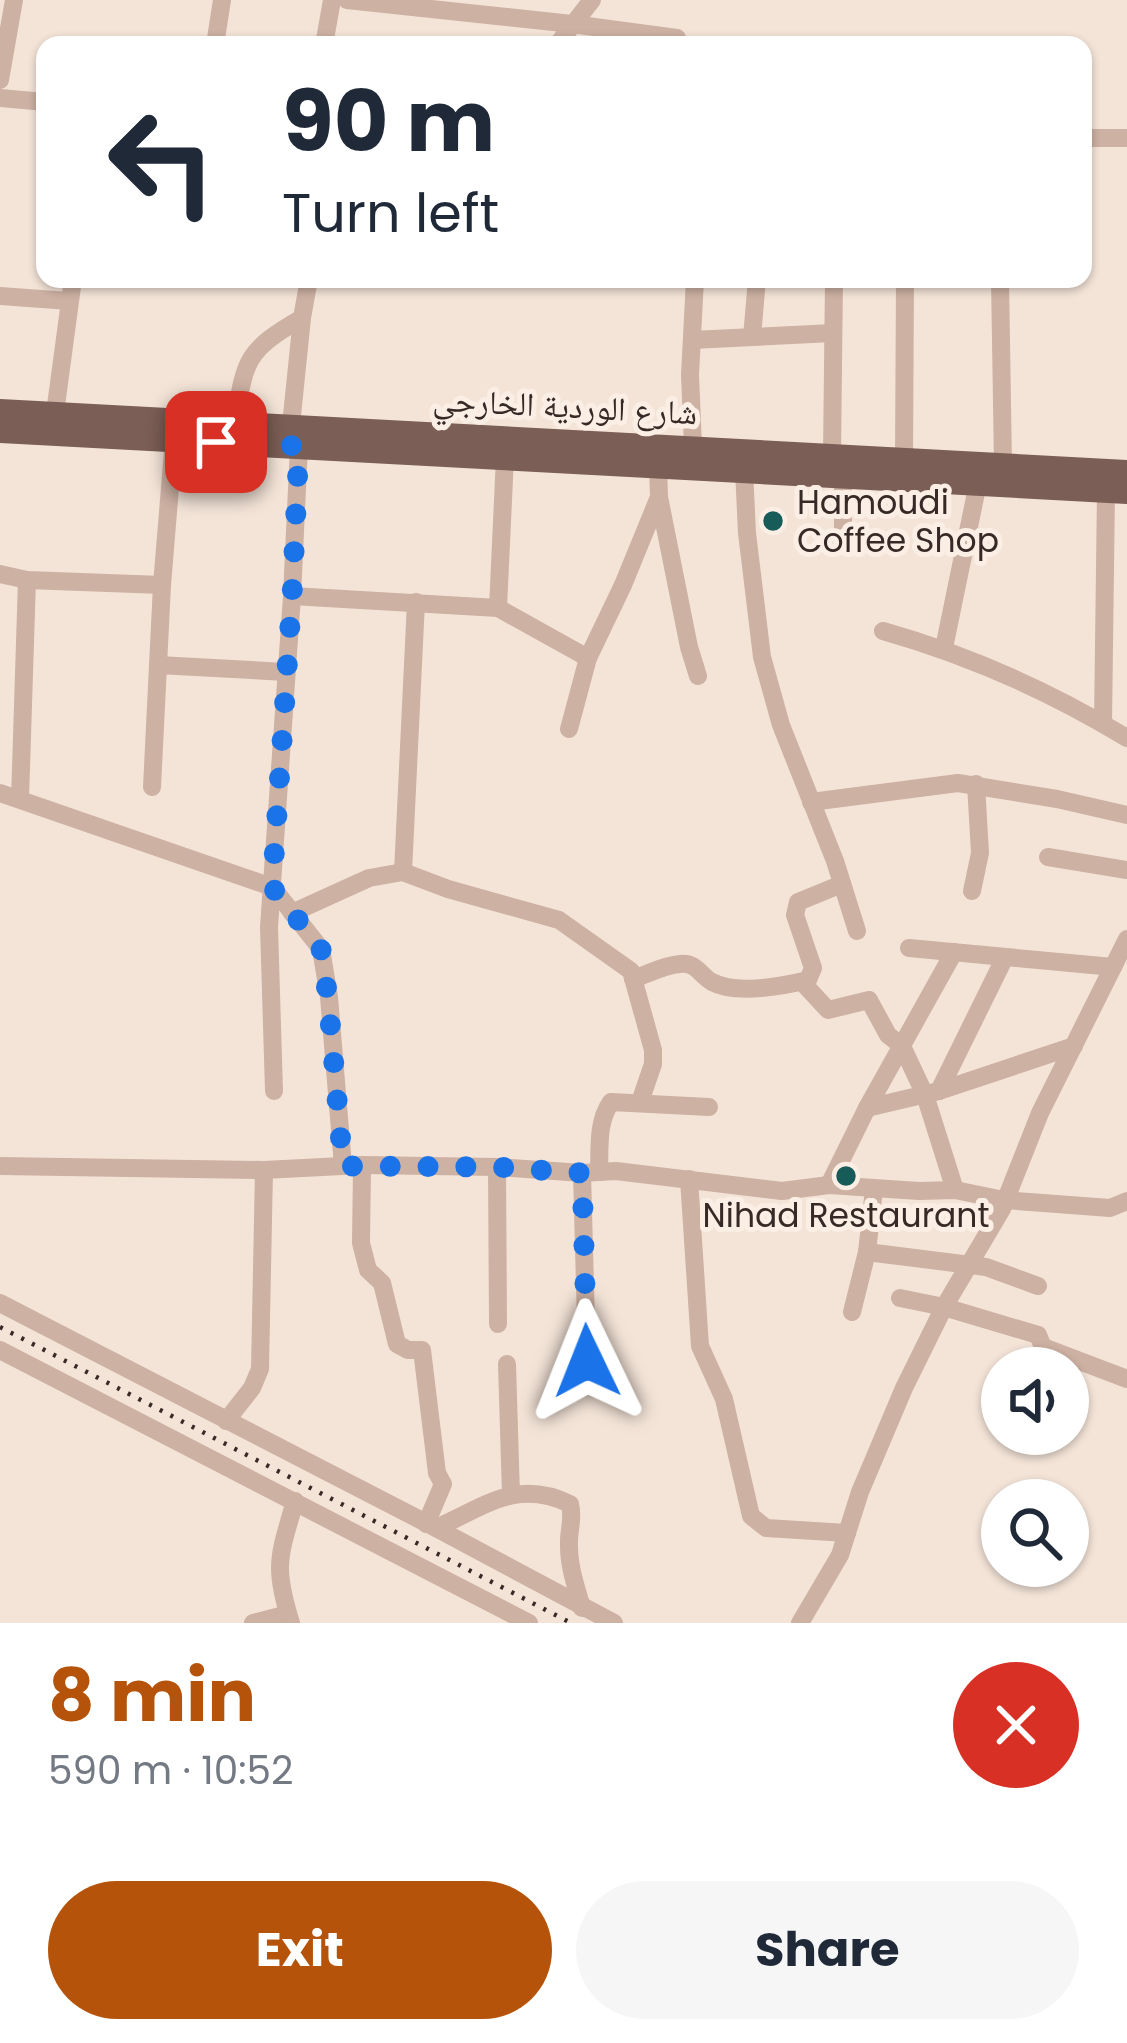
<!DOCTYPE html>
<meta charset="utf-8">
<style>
:root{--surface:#fff;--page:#f6f6f7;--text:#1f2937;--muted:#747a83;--accent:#b45309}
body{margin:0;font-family:Poppins,"Noto Naskh Arabic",sans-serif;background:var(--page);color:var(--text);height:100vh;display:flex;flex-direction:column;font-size:45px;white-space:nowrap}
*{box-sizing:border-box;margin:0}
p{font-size:39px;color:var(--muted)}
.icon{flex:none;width:66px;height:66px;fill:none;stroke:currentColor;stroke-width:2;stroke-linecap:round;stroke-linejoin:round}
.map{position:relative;height:1623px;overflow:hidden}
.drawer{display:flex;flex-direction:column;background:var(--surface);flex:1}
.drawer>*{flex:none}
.guide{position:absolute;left:36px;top:36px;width:1056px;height:252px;border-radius:24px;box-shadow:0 3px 9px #0004;background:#fff;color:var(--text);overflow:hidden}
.controls{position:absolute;left:981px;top:1347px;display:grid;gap:24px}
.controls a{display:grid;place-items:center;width:108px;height:108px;border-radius:50%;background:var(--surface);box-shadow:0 3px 9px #0004;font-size:60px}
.pin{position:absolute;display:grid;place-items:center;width:102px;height:102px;color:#fff;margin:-51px;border-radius:24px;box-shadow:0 6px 18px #0006}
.me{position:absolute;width:132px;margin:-66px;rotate:358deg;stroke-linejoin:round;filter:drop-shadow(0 0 9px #0008)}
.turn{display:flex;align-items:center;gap:42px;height:252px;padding:0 48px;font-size:54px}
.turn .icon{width:156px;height:156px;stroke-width:2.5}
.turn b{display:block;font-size:84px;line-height:102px}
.round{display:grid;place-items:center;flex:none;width:126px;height:126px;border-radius:63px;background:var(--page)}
.head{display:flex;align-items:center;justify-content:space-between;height:204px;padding:0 48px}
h1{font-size:72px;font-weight:700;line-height:90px;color:var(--accent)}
.button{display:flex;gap:24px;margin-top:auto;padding:24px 48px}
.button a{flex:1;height:138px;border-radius:72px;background:var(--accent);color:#fff;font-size:48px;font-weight:700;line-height:138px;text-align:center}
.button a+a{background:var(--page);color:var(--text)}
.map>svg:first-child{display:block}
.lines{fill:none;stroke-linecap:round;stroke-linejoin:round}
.minor{stroke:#cdb1a3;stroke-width:18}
.major{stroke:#7b5e55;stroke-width:24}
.rail{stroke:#372926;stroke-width:4.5;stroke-dasharray:3 9;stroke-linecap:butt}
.route{stroke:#1a73e8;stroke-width:21;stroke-dasharray:0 37.8}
.poi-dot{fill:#175c59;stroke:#fbeee5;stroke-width:4.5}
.labels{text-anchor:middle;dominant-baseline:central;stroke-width:10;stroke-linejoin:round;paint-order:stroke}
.street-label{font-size:33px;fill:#372926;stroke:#fbeee5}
.poi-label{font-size:33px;fill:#372926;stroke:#fbeee5;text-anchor:start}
</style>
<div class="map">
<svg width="1127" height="1623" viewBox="0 0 1127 1623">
<rect width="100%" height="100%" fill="#f4e4d8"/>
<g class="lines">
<g class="minor">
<polyline points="347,0 572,24 677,38"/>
<polyline points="215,45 222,0"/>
<polyline points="324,45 332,0"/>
<polyline points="557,45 592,0"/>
<polyline points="0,80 14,0"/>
<polyline points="0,98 45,102"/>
<polyline points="1083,138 1127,138"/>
<polyline points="1000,279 1003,465"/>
<polyline points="0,296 69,301"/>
<polyline points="752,337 757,279"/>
<polyline points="692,340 833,333"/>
<polyline points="55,413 73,279"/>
<path d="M 235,422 C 245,360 245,351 302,318"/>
<polyline points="291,425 302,318 309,279"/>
<polyline points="693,446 690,375 695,279"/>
<polyline points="832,455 834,279"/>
<polyline points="904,459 905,279"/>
<polyline points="658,465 659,497 689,647 698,676"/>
<polyline points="744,470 747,533 762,657 781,725 835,861 857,931"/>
<polyline points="843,532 843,475"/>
<polyline points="0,574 27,580 162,585"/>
<polyline points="292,596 498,608 588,658"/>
<polyline points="498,608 505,457"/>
<path d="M 883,631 C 968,655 1051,692 1127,738"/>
<polyline points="944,648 978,483"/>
<polyline points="158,665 286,672"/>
<polyline points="1103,724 1106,490"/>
<polyline points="569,729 588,658 623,585 659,497"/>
<polyline points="152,787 162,585 174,439"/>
<polyline points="0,793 272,887 321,949 329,997 343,1166"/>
<polyline points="20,799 27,580"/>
<polyline points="811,802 958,783 1057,799 1127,815"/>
<polyline points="1048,857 1127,870"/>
<polyline points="403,872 416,602"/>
<polyline points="972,891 980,853 976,784"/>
<polyline points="292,913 369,878 403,872 448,889 559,920 631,971 653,1050 653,1064 640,1102"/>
<polyline points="909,948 1113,967"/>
<path d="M 633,979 C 648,974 664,965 680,964 C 696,962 700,975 712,982 C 736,995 783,986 808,980 L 813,968 L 795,915 L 798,902 L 842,884"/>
<polyline points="802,982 828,1010 869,1000 888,1035 902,1046 925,1095 955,1190"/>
<polyline points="274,1091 269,927 292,596 299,446"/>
<polyline points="939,1091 1005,957"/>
<polyline points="867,1108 939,1091 1074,1046"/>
<polyline points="362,1165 361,1243 368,1270 382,1283 397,1344 408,1350 422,1350 437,1473 443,1484 426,1524"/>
<polyline points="0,1166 264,1170 362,1165 497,1167 582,1173 616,1171 782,1191 829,1185 919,1191 955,1190 1004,1200 1110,1208 1127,1201"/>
<polyline points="497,1167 498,1324"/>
<path d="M 599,1171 C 600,1147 597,1122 611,1102 L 709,1107"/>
<polyline points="582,1173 587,1361 622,1396"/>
<polyline points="689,1179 700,1346 724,1399 751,1516 766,1528 847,1533"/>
<polyline points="829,1185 867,1108 954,952"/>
<polyline points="867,1252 986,1267 1038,1286"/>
<polyline points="900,1298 944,1307 1038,1335 1043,1347 1127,1379"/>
<polyline points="0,1303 436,1528 614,1623"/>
<polyline points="852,1312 867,1252 874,1189"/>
<polyline points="0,1350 529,1623"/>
<polyline points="507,1364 511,1495"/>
<polyline points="226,1421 252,1388 260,1369 264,1170"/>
<path d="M 436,1528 C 484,1507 516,1478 570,1504 C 574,1520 568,1530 569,1546 C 569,1567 576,1587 582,1608"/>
<polyline points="253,1623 288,1614"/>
<path d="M 291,1623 C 273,1566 279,1557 295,1501"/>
<polyline points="800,1623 840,1555 860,1492 904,1388 944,1307 1002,1209 1040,1113 1127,939"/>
</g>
<g class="major">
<polyline points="0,411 1127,472"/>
<polyline points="0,431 1127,492"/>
</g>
<polyline class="rail" points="0,1327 571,1623"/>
</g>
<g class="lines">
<polyline class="route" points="216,442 299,446 292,596 272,887 321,949 328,998 343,1166 497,1167 582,1173 587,1361"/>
</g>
<g class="poi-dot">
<circle cx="773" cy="521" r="12"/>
<circle cx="846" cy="1176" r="12"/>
</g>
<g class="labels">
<g class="street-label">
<text transform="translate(565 406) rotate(3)">شارع الوردية الخارجي</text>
</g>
<g class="poi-label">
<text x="797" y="502">Hamoudi<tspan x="797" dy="38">Coffee Shop</tspan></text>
<text x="846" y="1215" text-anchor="middle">Nihad Restaurant</text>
</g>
</g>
</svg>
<div class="controls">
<a><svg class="icon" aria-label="sound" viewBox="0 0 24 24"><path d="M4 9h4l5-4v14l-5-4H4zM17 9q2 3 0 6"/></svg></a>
<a><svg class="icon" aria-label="search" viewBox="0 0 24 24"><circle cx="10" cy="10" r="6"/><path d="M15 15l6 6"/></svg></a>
</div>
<div class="pin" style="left:216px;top:442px;background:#d93025"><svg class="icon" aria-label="arrive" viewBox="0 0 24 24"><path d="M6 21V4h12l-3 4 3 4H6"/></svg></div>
<svg class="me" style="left:587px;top:1361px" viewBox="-20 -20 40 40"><path d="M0-17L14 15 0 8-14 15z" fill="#1a73e8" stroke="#fff" stroke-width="4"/></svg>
<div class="guide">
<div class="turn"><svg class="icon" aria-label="left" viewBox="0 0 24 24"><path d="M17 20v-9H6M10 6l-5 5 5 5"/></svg><div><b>90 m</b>Turn left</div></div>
</div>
</div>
<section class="drawer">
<div class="head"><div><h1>8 min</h1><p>590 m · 10:52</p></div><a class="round" style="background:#d93025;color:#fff"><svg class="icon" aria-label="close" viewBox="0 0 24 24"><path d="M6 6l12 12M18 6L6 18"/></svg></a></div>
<div class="button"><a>Exit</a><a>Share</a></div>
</section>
